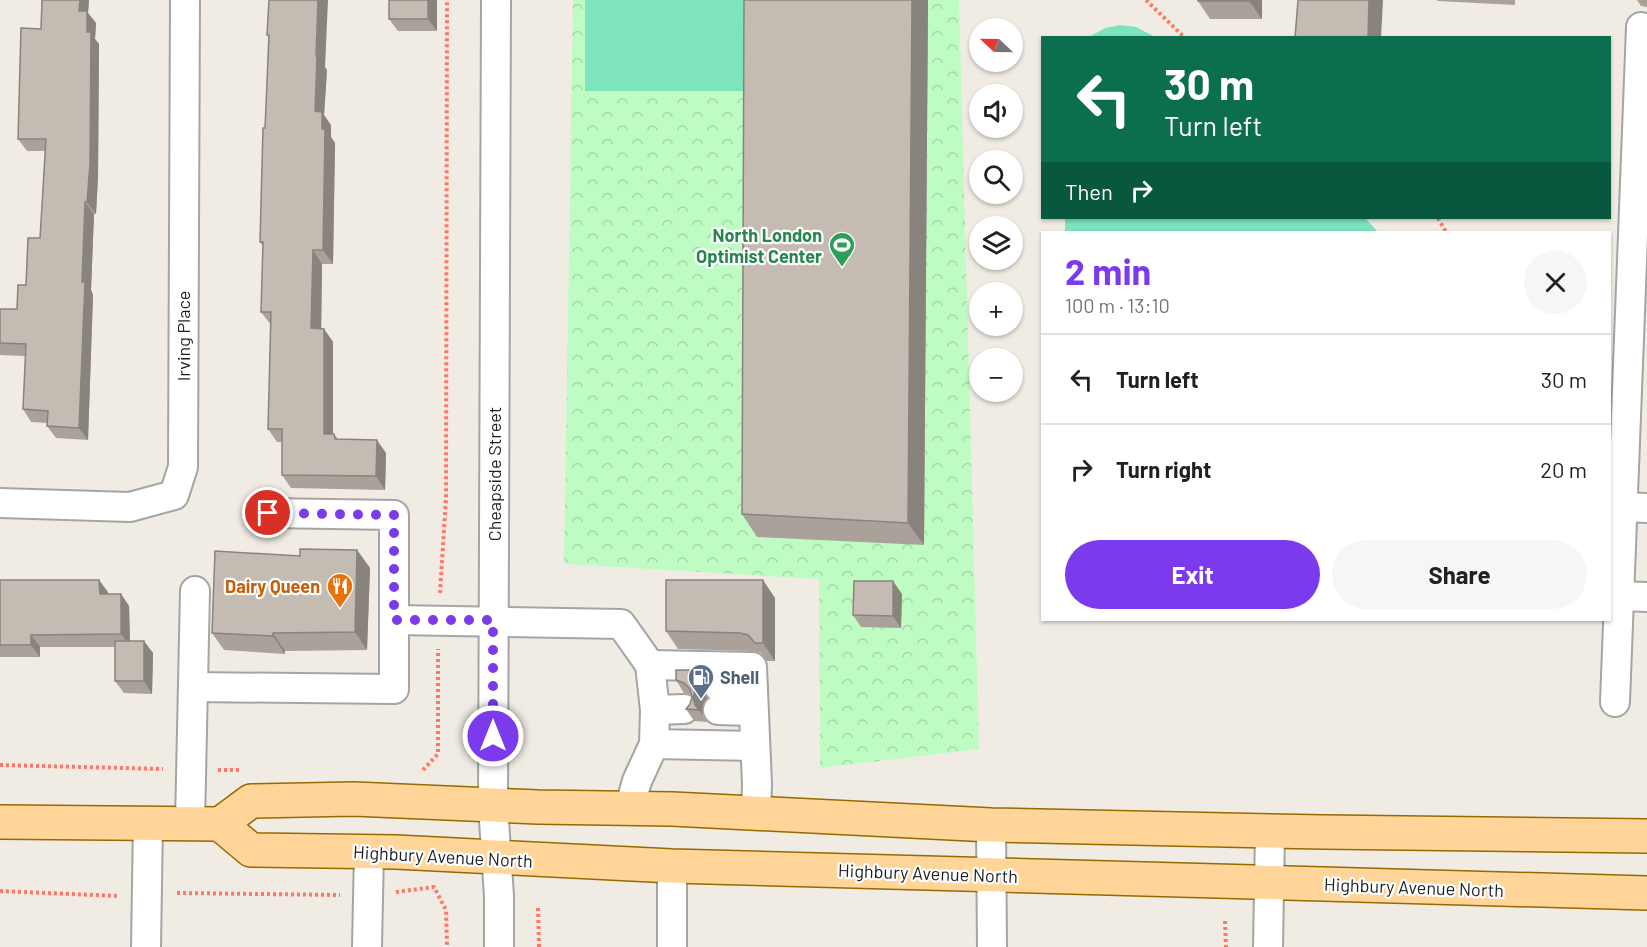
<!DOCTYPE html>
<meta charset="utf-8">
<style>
:root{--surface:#fff;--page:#f6f6f6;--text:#202124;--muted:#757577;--line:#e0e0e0;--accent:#7c3aed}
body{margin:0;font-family:Barlow,sans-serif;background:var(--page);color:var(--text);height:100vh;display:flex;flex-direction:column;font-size:22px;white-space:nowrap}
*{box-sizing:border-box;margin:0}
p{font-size:20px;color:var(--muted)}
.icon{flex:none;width:33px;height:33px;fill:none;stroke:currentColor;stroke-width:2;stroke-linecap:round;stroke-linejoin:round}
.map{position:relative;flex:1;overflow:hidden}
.side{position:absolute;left:1041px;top:231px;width:570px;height:390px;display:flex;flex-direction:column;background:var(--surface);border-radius:0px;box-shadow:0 2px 4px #0004}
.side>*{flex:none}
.hud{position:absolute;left:1041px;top:36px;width:570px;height:183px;border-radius:0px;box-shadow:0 2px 4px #0004;background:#0b6e4f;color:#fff;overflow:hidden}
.needle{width:39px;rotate:292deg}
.controls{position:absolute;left:969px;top:18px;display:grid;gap:12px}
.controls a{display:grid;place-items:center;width:54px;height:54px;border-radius:50%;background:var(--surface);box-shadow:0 2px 4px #0004;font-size:30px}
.pin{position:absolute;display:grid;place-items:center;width:51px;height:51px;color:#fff;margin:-26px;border:3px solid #fff;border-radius:50%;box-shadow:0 2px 6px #0007}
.me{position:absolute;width:66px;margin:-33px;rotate:0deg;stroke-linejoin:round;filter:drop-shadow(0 0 4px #0008)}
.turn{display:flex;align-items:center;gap:21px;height:126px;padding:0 24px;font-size:27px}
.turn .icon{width:78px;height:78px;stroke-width:2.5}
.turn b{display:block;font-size:42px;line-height:51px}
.then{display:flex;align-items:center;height:57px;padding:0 24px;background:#0003;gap:12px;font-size:22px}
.round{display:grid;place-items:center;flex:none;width:63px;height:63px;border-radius:32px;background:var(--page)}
.summary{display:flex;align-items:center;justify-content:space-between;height:102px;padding:0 24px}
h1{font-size:36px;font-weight:700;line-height:45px;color:var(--accent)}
.action{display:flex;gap:12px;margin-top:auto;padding:12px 24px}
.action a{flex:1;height:69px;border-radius:36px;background:var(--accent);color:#fff;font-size:24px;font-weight:700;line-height:69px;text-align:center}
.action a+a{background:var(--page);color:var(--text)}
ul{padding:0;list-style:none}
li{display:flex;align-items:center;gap:18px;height:90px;padding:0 24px;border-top:2px solid var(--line)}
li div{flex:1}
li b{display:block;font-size:22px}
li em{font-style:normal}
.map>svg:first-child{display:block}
.park{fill:url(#park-crowns)}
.pitch{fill:#7de4be}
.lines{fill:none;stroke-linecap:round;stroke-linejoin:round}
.minor-casing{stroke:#a5a5a5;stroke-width:32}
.major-casing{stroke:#986900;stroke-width:36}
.path{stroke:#ff7865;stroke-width:4;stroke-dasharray:3 3;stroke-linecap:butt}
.minor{stroke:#fff;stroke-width:28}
.major{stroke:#ffd599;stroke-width:33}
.wall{fill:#a9a19a}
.shaded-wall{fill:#89837d}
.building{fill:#c4bbb3;stroke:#89837d;stroke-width:1.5}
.route{stroke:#7c3aed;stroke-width:10;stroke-dasharray:0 18}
.labels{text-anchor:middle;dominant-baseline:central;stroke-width:4.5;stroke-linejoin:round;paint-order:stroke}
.leisure-label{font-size:18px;font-weight:bold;fill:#27864d;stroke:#fff;text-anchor:end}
.street-label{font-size:18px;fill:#1e1e1e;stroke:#fff}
.food-label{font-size:18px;font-weight:bold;fill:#c56008;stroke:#fff;text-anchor:end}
.service-label{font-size:18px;font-weight:bold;fill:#4e5e75;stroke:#fff;text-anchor:start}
</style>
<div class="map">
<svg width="1647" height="947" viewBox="0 0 1647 947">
<defs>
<pattern id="park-crowns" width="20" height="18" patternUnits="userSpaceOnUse" patternTransform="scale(1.5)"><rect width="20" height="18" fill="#befcc4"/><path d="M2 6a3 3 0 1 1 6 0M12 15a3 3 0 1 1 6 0" fill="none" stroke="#a3d8a8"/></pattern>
</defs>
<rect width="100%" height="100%" fill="#f0ece4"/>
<polygon class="park" points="573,0 959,0 979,749 820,768 819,579 564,564"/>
<g class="pitch">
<polygon points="585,0 746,0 745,91 585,91"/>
<polygon points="1120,25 1136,27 1155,37 1089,37 1105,28"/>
<polygon points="1065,218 1365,218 1378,232 1065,232"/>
</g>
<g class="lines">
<g class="minor-casing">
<g id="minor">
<polyline points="496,0 493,805 499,896 499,947"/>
<polyline points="0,503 130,507 174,495 183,467 185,0"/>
<polyline points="1622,507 1647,508"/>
<polyline points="1619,596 1647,597"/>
<polyline points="395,620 621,624 650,665 655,710 654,744 637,781 629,809"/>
<polyline points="650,665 752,667 757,784 756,815"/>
<polyline points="193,687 394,689 394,515 268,513"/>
<polyline points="719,687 753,689"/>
<polyline points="1615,702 1641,27"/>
<polyline points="655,710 684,709"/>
<polyline points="718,710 753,711"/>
<polyline points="654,744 755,746"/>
<polyline points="190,823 195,591"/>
<polyline points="991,825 992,947"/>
<polyline points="146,947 148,823"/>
<polyline points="367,947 369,851"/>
<polyline points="672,947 672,866"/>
<polyline points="1268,947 1270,831"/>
</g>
</g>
<g class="major-casing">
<g id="major">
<polyline points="0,822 220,824 251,801 354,799 538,807 672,809 991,825 1323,832 1647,836"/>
<polyline points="220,824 251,850 396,852 672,866 1647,893"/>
</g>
</g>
<g class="path">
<polyline points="1146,0 1185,38"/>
<polyline points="1438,218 1446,232"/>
<polyline points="440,593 446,498 447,0"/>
<polyline points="0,765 163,769"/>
<polyline points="218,770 241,770"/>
<polyline points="423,770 438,754 438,649"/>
<polyline points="0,891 118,896"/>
<polyline points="396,892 434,887 446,910 447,947"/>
<polyline points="177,893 340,895"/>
<polyline points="538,908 539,947"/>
<polyline points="1225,921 1226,947"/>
</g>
<use href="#minor" class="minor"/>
<use href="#major" class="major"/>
</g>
<g class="wall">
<polygon points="42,0 89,0 88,13 96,23 95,39 99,44 98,177 96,214 94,214 91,290 93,295 88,440 56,438 47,426 48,423 31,422 23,409 25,356 0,355 0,309 17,309 26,285 40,238 45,151 27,151 18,139 41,29"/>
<polygon points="269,0 327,70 324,115 331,125 331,137 335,143 333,264 322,264 321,329 324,329 333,342 333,434 334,434 338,439 386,453 385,490 291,488 282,475 282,442 277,442 268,429 271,325 261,312 263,246 260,242 269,38 267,35"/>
<polygon points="437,0 437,31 398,31 389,19"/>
<polygon points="744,0 928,0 924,545 757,537 742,514"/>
<polygon points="1262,0 1262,19 1210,19 1198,1"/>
<polygon points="1437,0 1515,0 1515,5 1438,1"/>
<polygon points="1637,0 1647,0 1647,7 1641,6"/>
<polygon points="357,550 370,568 367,650 285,651 285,654 224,650 212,633 300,556"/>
<polygon points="0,580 99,580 108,594 121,594 129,606 130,641 153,653 152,694 124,693 115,681 115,647 40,647 40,657 0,657"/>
<polygon points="902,594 901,628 861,627 853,615"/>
<polygon points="775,598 775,661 767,661 761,653 752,651 678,649 666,631"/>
<polygon points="695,670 704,683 704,693 707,698 704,702 702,710 703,716 708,722 694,721 686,709 690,704 692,697 691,694 684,693 676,680"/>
</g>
<g class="shaded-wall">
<polygon points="80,0 89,0 88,13 96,23 95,39 99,44 98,177 96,214 87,202 87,32 79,11"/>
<polygon points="318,0 328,0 325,67 327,70 324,115 331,125 331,137 335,143 333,264 323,250 322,129 315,111"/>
<polygon points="428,0 437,0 437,31 428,19"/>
<polygon points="912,0 928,0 924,545 908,523"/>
<polygon points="1249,0 1262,0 1262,19 1249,1"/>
<polygon points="1369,0 1383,0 1381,38 1368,38"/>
<polygon points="85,202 94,214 91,290 93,295 88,440 79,428 82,282"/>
<polygon points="313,250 322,264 321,342 311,328"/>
<polygon points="324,329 333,342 333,448 324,434"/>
<polygon points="377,440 386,453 385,490 376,476"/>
<polygon points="357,550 370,568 367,650 355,632"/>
<polygon points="99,580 108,592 108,606 100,594"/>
<polygon points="763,580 775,598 775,661 763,643"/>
<polygon points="893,581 902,594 901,628 893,616"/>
<polygon points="121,594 129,606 130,646 121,634"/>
<polygon points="273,633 285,651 285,654 273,636"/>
<polygon points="31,635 40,647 40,657 31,645"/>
<polygon points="144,641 153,653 152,694 144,681"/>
<polygon points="695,670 704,683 704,693 707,698 704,702 702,710 703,716 695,705 693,698 695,682"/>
</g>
<g class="building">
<polygon points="42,0 80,0 79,11 87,11 87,32 91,32 90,164 87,202 85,202 82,282 85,282 79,428 47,426 48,411 23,409 26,344 0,343 0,309 17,309 18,285 26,285 28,238 40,238 46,139 18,139 21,28 41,29"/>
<polygon points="269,0 318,0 316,56 317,56 315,111 322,112 322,129 325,129 323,250 313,250 311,328 324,329 324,434 334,434 335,439 377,440 376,476 282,475 282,429 268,429 271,312 261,312 263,242 260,242 263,128 265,128 269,35 267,35"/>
<rect x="389" y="0" width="39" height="19"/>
<polygon points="744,0 912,0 908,523 742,514"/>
<rect x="1198" y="0" width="51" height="1"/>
<polygon points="1298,0 1369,0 1368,38 1295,38"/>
<polygon points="300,549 357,550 355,632 273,633 273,636 212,633 215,551 300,556"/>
<polygon points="0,580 99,580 100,594 121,594 121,634 31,635 31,645 0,645"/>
<polygon points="666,580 763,580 763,643 755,643 748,635 740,633 666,631"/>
<polygon points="854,581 893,581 893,616 853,615"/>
<rect x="115" y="641" width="29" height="40"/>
<polygon points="676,670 695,670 695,682 699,686 695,690 693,698 695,705 699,710 686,709 690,704 692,697 690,689 684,683 676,680"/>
</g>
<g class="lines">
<polyline class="route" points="268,513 394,515 394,620 493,620 493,736"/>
</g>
<defs>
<g id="stadium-pin" transform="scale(1.35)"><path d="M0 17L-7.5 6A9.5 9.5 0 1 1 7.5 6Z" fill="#2e9e5b" stroke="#fff"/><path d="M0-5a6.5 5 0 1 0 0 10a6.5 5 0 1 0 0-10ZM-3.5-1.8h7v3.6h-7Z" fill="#fff"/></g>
<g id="restaurant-pin" transform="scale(1.35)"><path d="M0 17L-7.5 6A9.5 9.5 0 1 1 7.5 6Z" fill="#e8710a" stroke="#fff"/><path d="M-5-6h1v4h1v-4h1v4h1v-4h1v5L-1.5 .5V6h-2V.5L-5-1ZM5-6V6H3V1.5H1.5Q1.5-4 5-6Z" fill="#fff"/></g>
<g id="fuel-pin" transform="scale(1.35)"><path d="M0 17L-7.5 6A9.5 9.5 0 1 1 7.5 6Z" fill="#5c6f8a" stroke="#fff"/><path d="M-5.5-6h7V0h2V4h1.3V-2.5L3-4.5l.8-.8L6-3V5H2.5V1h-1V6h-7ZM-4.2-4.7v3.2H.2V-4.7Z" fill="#fff"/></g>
</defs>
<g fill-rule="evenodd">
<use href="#stadium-pin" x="842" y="245"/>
<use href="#restaurant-pin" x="340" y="586"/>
<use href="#fuel-pin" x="701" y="677"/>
</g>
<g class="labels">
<g class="leisure-label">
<text x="822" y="235">North London<tspan x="822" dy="21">Optimist Center</tspan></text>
</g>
<g class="street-label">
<text transform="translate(183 336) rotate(-90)">Irving Place</text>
<text transform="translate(494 474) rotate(-90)">Cheapside Street</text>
<text transform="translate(443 856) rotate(3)">Highbury Avenue North</text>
<text transform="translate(928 873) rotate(2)">Highbury Avenue North</text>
<text transform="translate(1414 887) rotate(2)">Highbury Avenue North</text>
</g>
<g class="food-label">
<text x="320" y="586">Dairy Queen</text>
</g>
<g class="service-label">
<text x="720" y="677">Shell</text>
</g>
</g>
</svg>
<div class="controls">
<a><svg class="needle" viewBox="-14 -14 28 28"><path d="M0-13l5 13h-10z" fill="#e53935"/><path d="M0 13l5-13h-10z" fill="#757577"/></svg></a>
<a><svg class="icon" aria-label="sound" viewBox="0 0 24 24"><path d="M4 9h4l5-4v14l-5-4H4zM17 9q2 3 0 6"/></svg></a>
<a><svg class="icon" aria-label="search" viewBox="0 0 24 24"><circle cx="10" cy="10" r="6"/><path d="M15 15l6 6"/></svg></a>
<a><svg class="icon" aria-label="layers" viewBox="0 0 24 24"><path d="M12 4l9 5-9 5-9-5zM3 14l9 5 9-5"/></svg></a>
<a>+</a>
<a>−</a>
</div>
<div class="pin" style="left:268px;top:513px;background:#d93025"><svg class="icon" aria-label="arrive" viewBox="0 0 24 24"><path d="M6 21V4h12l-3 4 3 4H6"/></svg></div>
<svg class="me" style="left:493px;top:736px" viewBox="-20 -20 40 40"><circle r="17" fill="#7c3aed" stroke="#fff" stroke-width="3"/><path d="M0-11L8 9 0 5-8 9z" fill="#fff"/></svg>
<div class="hud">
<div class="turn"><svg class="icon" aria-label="left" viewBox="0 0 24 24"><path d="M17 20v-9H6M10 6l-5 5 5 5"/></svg><div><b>30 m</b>Turn left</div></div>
<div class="then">Then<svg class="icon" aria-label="right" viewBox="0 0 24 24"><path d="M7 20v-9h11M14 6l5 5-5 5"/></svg></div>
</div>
<section class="side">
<div class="summary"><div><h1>2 min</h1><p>100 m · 13:10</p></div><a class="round"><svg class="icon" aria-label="close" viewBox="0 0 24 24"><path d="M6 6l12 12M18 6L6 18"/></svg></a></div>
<ul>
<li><svg class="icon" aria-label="left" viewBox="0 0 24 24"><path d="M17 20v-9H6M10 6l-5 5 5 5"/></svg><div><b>Turn left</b></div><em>30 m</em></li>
<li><svg class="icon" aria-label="right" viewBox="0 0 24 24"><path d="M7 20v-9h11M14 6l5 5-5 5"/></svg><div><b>Turn right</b></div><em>20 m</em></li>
</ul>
<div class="action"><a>Exit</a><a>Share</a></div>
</section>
</div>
